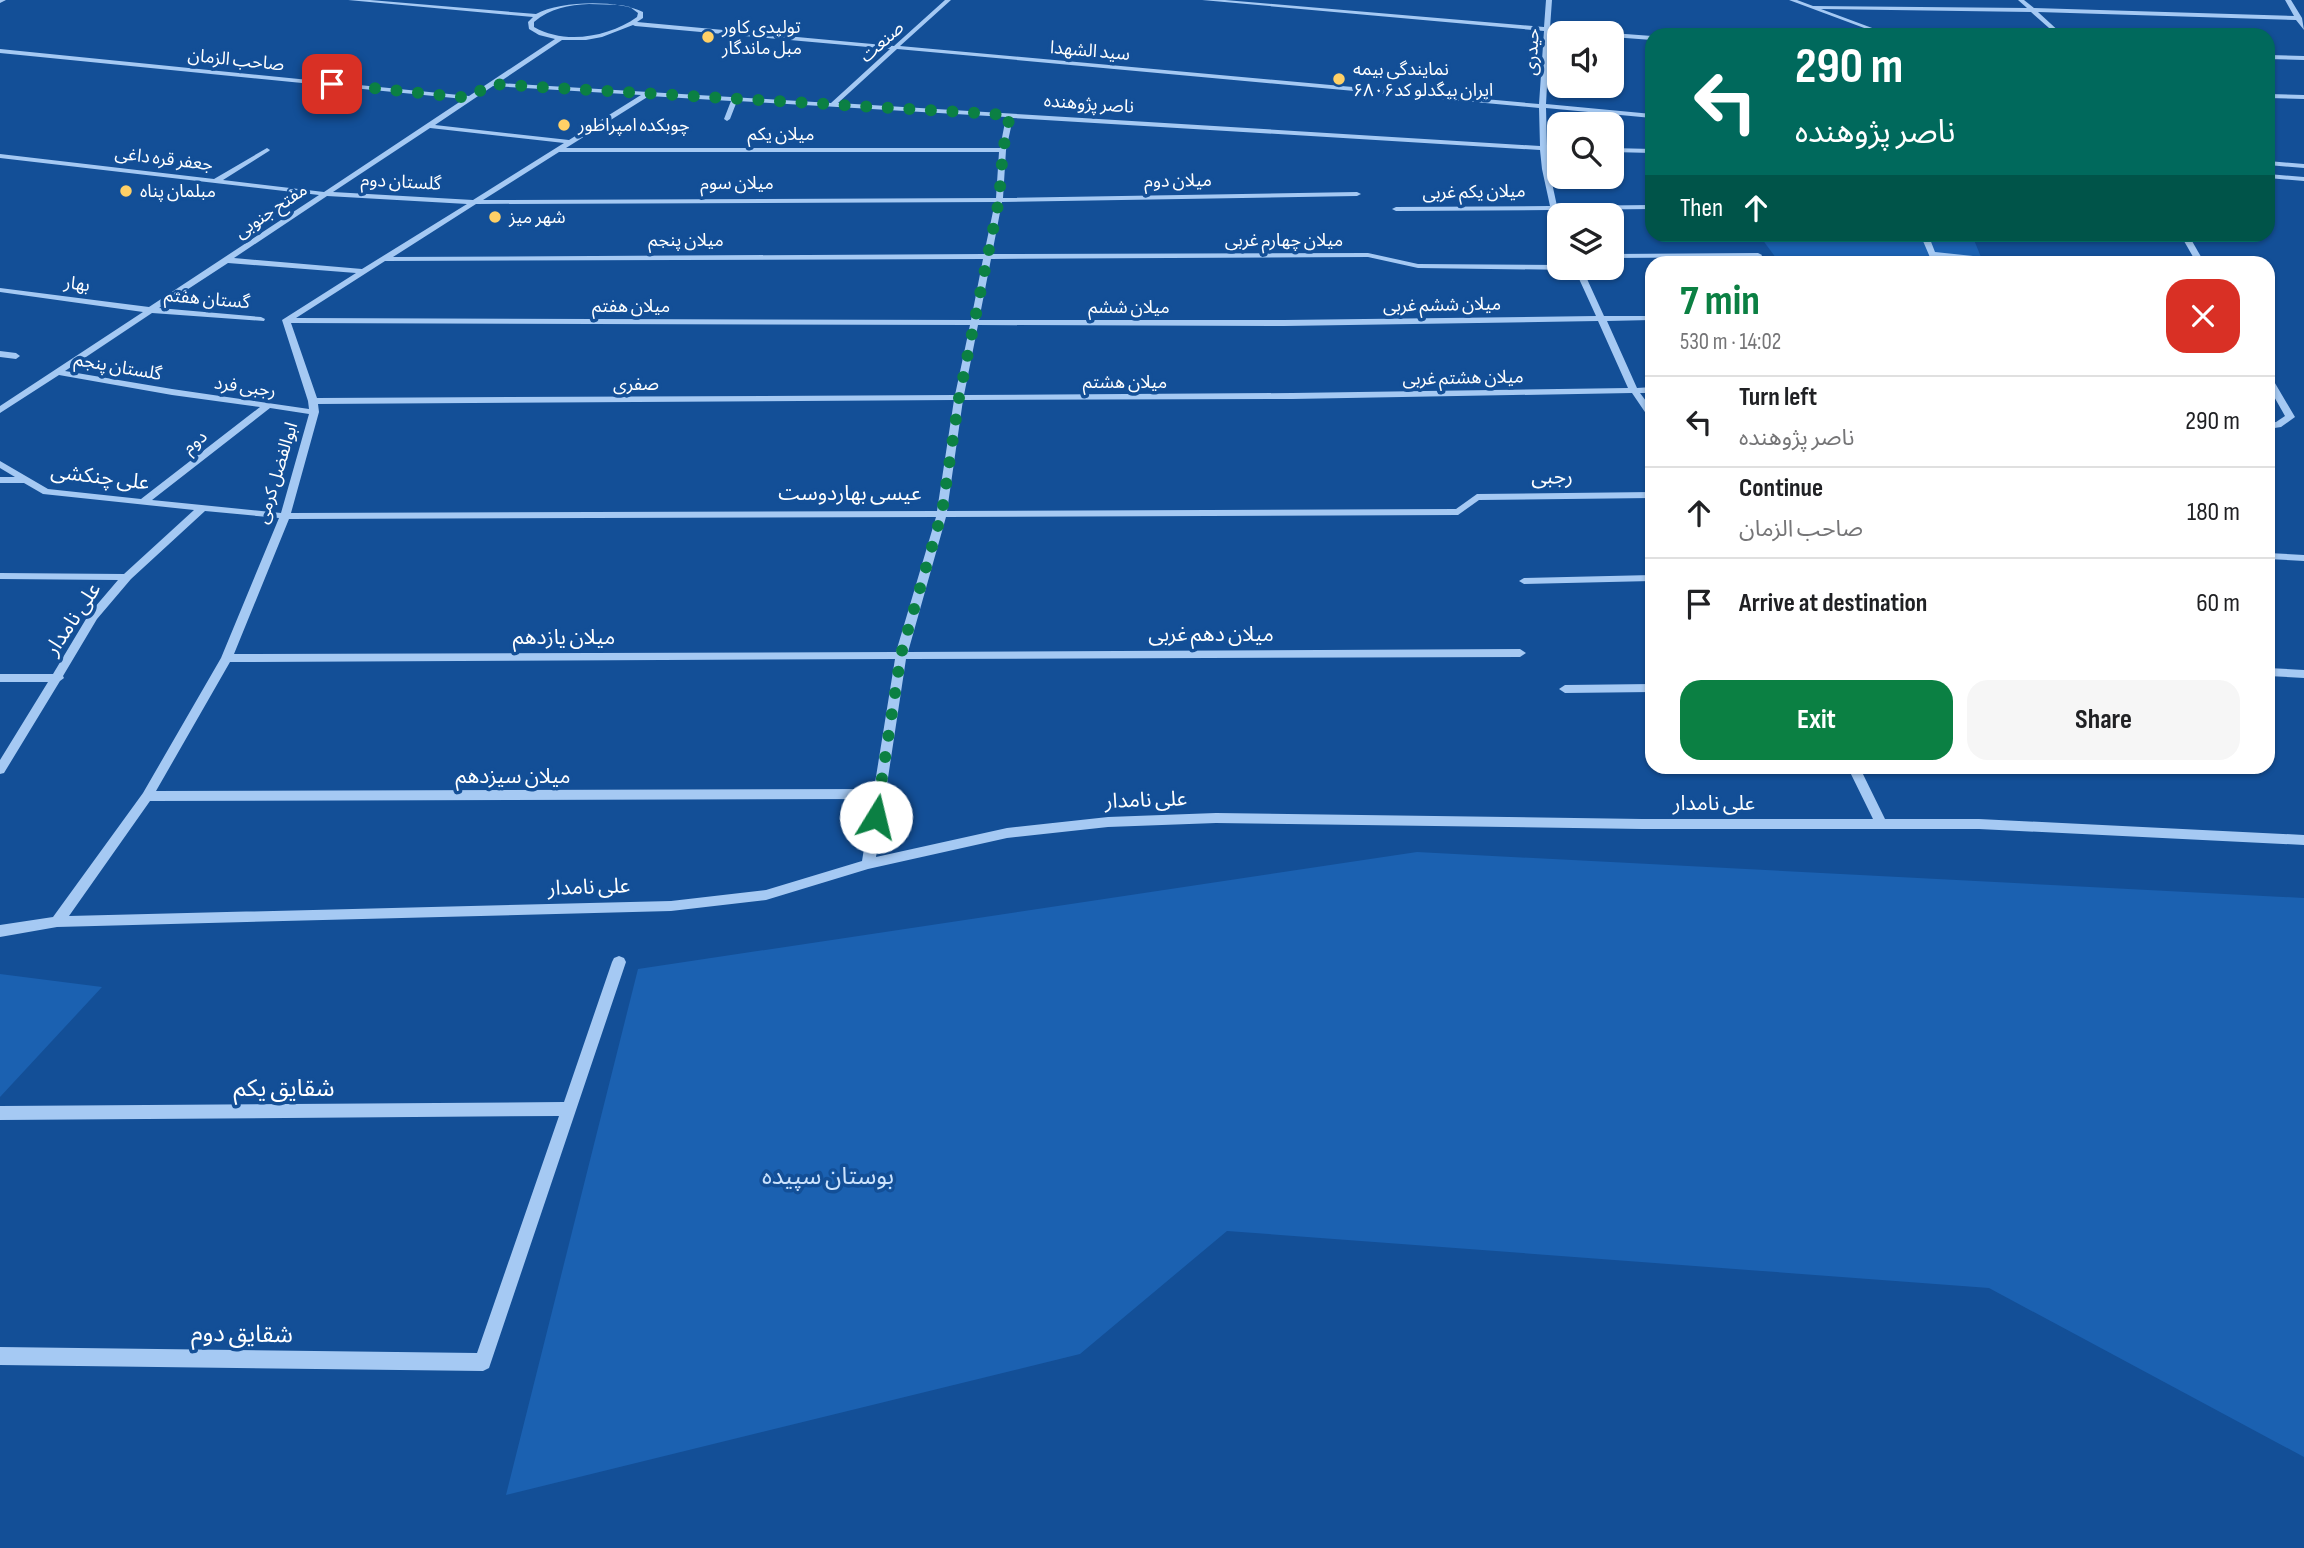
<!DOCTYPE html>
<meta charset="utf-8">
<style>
:root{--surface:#fff;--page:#f6f6f6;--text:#202124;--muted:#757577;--line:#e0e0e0;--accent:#0b8043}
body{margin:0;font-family:"Sofia Sans Condensed","Noto Sans Arabic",sans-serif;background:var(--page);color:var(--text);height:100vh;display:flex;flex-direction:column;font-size:26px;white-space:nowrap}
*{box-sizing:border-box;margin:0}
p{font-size:23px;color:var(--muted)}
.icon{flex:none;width:38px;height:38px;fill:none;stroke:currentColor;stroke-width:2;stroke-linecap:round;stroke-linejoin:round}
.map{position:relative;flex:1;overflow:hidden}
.drawer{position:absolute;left:1645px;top:256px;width:630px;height:518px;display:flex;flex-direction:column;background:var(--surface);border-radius:21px;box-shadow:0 2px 5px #0004}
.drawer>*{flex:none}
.guide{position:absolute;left:1645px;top:28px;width:630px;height:214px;border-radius:21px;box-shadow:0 2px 5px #0004;background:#00695c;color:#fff;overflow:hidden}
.buttons{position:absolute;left:1547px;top:21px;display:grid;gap:14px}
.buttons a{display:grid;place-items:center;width:77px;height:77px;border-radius:14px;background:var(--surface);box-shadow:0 2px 5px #0004;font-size:35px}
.pin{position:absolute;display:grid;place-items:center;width:60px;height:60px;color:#fff;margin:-30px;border-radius:14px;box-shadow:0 4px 10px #0006}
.me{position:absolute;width:77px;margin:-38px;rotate:9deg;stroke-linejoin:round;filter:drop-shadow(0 0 5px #0008)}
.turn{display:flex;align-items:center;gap:24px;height:147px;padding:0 35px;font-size:32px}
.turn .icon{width:91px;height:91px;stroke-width:2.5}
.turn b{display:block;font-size:49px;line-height:60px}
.then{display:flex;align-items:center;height:66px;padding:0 35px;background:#0003;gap:14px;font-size:26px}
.round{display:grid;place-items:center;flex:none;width:74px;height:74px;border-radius:21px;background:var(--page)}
.headline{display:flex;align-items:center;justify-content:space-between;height:119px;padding:0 35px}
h1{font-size:42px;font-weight:700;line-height:52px;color:var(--accent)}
.action{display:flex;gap:14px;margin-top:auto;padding:14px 35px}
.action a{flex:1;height:80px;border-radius:21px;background:var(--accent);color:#fff;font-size:28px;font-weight:700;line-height:80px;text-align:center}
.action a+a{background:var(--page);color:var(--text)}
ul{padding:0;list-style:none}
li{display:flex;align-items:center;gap:21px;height:91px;padding:0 35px;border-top:2px solid var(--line)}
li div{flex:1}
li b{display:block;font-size:26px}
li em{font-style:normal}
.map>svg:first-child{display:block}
.green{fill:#1b61b1}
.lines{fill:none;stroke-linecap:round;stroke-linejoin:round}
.minor{fill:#a5c9f3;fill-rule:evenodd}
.route{stroke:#0b8043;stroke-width:12;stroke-dasharray:0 21.6}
.poi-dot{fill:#ffd066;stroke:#134f97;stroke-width:2.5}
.labels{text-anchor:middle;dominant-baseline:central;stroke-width:7;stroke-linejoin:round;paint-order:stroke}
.far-poi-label{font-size:18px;fill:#fff;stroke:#134f97;text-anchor:start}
.far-street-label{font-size:18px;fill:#fff;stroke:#134f97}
.street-label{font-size:21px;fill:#fff;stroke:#134f97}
.near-street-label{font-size:24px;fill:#fff;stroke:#134f97}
.near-park-label{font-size:24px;fill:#cce3fd;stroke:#134f97}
</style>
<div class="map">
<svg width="2304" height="1548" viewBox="0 0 2304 1548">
<rect width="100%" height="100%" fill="#134f97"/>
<g class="green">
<polygon points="1759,235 1972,235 1983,262 1779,262"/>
<polygon points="1417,852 2304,898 2304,1457 1989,1288 1227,1231 1080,1354 506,1495 638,969"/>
<polygon points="0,974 102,987 0,1097"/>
</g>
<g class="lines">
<g class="minor">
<polygon points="0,0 6,0 0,3"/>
<path d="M 348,0 L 370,0 L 536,14 C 561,0 620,0 643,12 L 643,18 L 637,22 L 894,46 L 945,0 L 951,0 L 900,46 L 1539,104 L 1544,31 L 1202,0 L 1225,0 L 1544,27 L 1546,0 L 1552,0 L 1550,28 L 1595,33 L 1550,31 L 1546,104 L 1652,114 L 1652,118 L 1546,108 L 1547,146 L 1559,147 L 1559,151 L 1547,150 L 1549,169 L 1557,206 L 1652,205 L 1652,209 L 1559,210 L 1560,215 L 1559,225 L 1555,223 L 1551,210 L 1396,211 L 1392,209 L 1396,207 L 1550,206 L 1542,169 L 1540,150 L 1013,118 L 1006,150 L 1003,198 L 1357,192 L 1361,194 L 1357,196 L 1002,202 L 992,254 L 1368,253 L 1418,264 L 1559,265 L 1559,268 L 1582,268 L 1604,316 L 1652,316 L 1652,320 L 1607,321 L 1637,388 L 1652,387 L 1652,393 L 1640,393 L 1652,409 L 1652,419 L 1649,418 L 1632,393 L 1292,399 L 963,400 L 947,511 L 1456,509 L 1477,494 L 1652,492 L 1652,498 L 1479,500 L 1458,515 L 946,517 L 908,652 L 1520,649 L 1526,653 L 1520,657 L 906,659 L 876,857 L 1007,828 L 1108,817 L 1216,813 L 1642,819 L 1873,819 L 1847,766 L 1859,766 L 1885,819 L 1979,819 L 2304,835 L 2304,845 L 1979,829 L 1642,829 L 1216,823 L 1108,827 L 1007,838 L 868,869 L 766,900 L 671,911 L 57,927 L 0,937 L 0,925 L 53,917 L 143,793 L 221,658 L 279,518 L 205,511 L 131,579 L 97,619 L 63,676 L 64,678 L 60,681 L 4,773 L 0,774 L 0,760 L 48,682 L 0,682 L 0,674 L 53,674 L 89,614 L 118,580 L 0,579 L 0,573 L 124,574 L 194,510 L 43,494 L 24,483 L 0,483 L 0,477 L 15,477 L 0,468 L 0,461 L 48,489 L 141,499 L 260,407 L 172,395 L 59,375 L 0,413 L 0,406 L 143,312 L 0,292 L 0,288 L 149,307 L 319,195 L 0,158 L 0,154 L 214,179 L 267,148 L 270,150 L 269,151 L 223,180 L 324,192 L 464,99 L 0,53 L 0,49 L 469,96 L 555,39 L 539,35 L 529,29 L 528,22 L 533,17 ZM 589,4 L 621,5 L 630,7 L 638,13 L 637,17 C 609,37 565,45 534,27 L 534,22 C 550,8 569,5 589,4 ZM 633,25 L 635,26 L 890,49 L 831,103 L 498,83 L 562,40 L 586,40 L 602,37 ZM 897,49 L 1539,108 L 1540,146 L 838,103 ZM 493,86 L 641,95 L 569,140 L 435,125 ZM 649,96 L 731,101 L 724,119 L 727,121 L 730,119 L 737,101 L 1006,117 L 1000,148 L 566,148 ZM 430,128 L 564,143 L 473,200 L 333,192 ZM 559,152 L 999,152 L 996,198 L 483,200 ZM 327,196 L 467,204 L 362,269 L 234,258 ZM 995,202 L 984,254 L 393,257 L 476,204 ZM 1368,257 L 1418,268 L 1575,270 L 1596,316 L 1284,320 L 979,320 L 991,259 ZM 983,259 L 971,320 L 296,318 L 385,261 ZM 228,263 L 356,273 L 282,320 L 308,401 L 309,409 L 172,389 L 65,371 L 152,313 L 264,321 L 265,319 L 261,317 L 159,308 ZM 1598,321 L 1628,388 L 1292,393 L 964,395 L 978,325 L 1284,326 ZM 291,323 L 970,325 L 955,395 L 317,398 ZM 954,400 L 937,511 L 291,513 L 319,412 L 318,404 ZM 270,408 L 309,414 L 281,513 L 152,500 ZM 936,517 L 896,652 L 234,654 L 289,519 ZM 895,659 L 874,789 L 156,791 L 230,662 ZM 872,799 L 862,861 L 766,890 L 671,901 L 69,916 L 150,801 Z"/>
<polygon points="1789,0 1797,0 1813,6 2027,8 2018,0 2024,0 2034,8 2294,16 2285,0 2291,0 2302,18 2304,30 2296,20 2038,12 2063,35 2057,35 2031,12 1821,9 1891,35 1883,35"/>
<polygon points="1612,33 1652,36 1652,40 1612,37"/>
<polygon points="2268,55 2304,56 2304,60 2268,59"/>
<polygon points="2268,94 2304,95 2304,99 2268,98"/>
<polygon points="1612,148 1652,149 1652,153 1612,152"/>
<polygon points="2268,161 2304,164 2304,168 2268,165"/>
<polygon points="2268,174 2304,177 2304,181 2268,178"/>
<polygon points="1920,234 1928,234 1935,252 2011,260 2015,262 1993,262 1938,257 1938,262 1932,262"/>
<polygon points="2180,234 2188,234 2204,262 2196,262"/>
<polygon points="1758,253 1762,255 1761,257 1612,258 1612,254"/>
<polygon points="0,351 16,353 20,356 16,359 0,357"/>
<polygon points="2268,375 2272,378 2295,417 2281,427 2268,429 2268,423 2276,422 2285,416 2268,386"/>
<polygon points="2268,553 2304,555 2304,561 2268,559"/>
<polygon points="1652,575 1652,581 1524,584 1519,581 1524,578"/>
<polygon points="2268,668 2304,670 2304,678 2268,676"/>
<polygon points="1652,684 1652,692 1565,693 1559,689 1565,685"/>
<polygon points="619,956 624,958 626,962 489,1368 483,1371 0,1365 0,1347 477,1353 559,1116 0,1120 0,1106 564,1102 612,962 614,958"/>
</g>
</g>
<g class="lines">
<polyline class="route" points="332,84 470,98 490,84 1010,115 1003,150 999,200 959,398 942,512 901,654 876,817"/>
</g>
<g class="poi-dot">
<circle cx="708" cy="37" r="7"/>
<circle cx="1339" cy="79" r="7"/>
<circle cx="564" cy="125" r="7"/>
<circle cx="126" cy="191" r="7"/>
<circle cx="495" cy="217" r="7"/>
</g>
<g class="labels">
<g class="far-poi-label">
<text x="722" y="27">تولیدی کاور<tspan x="722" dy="21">مبل ماندگار</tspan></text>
<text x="1353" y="69">نمایندگی بیمه<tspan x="1353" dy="21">ایران بیگدلو کد۶۸۰۶</tspan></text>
<text x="578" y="125">چوبکده امپراطور</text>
<text x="140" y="191">مبلمان پناه</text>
<text x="509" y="217">شهر میز</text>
</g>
<g class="far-street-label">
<text transform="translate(882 42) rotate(-42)">صنعت</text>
<text transform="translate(1090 51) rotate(5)">سید الشهدا</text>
<text transform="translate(1532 52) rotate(-87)">حیدری</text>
<text transform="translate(236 60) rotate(6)">صاحب الزمان</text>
<text transform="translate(1089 104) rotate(4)">ناصر پژوهنده</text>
<text x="781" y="134">میلان یکم</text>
<text transform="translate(164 159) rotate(7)">جعفر قره داغی</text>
<text transform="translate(1178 181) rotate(-1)">میلان دوم</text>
<text transform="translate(401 182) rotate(3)">گلستان دوم</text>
<text x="737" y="183">میلان سوم</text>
<text transform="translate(1474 192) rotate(-1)">میلان یکم غربی</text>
<text transform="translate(271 211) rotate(-34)">مفتح جنوبی</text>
<text x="686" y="240">میلان پنجم</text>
<text x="1284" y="240">میلان چهارم غربی</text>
<text transform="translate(77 284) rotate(8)">بهار</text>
<text transform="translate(207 299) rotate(5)">گستان هفتم</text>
<text transform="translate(1442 305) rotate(-1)">میلان ششم غربی</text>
<text x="631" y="306">میلان هفتم</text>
<text x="1129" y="307">میلان ششم</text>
<text transform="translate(118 367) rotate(10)">گلستان پنجم</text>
<text transform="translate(1463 378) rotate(-1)">میلان هشتم غربی</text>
<text x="1125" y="382">میلان هشتم</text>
<text x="636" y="384">صفری</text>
<text transform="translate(245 387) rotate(8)">رجبی فرد</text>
<text transform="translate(195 442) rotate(-38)">دوم</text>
<text transform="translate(277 473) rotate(-73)">ابوالفضل کرمی</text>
</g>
<g class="street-label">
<text transform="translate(100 477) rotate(7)">علی چنکشی</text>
<text transform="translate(1552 477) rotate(-1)">رجبی</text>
<text x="850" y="493">عیسی بهاردوست</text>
<text transform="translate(73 619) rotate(-56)">علی نامدار</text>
<text x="1211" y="634">میلان دهم غربی</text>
<text x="564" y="637">میلان یازدهم</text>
<text x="513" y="776">میلان سیزدهم</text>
<text transform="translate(1146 800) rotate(-2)">علی نامدار</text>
<text x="1714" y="803">علی نامدار</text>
<text transform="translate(589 887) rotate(-2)">علی نامدار</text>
</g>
<g class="near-street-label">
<text x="284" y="1088">شقایق یکم</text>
<text transform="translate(242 1334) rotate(1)">شقایق دوم</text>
</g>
<g class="near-park-label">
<text x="828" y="1176">بوستان سپیده</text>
</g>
</g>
</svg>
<div class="buttons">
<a><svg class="icon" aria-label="sound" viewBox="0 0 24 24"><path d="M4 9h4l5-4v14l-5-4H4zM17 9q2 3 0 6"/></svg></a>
<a><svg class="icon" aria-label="search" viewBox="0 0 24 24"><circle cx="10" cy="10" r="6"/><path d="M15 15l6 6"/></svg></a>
<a><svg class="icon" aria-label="layers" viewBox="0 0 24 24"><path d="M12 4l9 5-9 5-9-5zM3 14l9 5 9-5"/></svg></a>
</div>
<div class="pin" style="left:332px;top:84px;background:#d93025"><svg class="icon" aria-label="arrive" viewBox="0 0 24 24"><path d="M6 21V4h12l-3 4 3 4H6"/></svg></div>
<svg class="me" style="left:876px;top:817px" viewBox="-20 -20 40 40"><circle r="19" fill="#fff"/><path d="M0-13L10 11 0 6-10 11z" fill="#0b8043"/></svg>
<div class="guide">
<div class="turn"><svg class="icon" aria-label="left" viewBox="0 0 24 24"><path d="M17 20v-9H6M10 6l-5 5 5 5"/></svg><div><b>290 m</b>ناصر پژوهنده</div></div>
<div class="then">Then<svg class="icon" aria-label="ahead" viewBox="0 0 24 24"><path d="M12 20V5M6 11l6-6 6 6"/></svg></div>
</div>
<section class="drawer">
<div class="headline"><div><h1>7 min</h1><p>530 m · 14:02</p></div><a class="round" style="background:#d93025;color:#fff"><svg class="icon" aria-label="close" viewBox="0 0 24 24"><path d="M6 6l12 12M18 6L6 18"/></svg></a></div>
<ul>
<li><svg class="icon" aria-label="left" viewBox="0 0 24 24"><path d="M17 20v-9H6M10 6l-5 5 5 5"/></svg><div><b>Turn left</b><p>ناصر پژوهنده</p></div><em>290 m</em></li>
<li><svg class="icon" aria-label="ahead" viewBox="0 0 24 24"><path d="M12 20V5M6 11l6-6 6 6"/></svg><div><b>Continue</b><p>صاحب الزمان</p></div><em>180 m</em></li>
<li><svg class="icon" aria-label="arrive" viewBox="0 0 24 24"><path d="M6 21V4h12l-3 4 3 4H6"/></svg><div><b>Arrive at destination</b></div><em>60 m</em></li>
</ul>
<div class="action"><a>Exit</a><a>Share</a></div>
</section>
</div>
